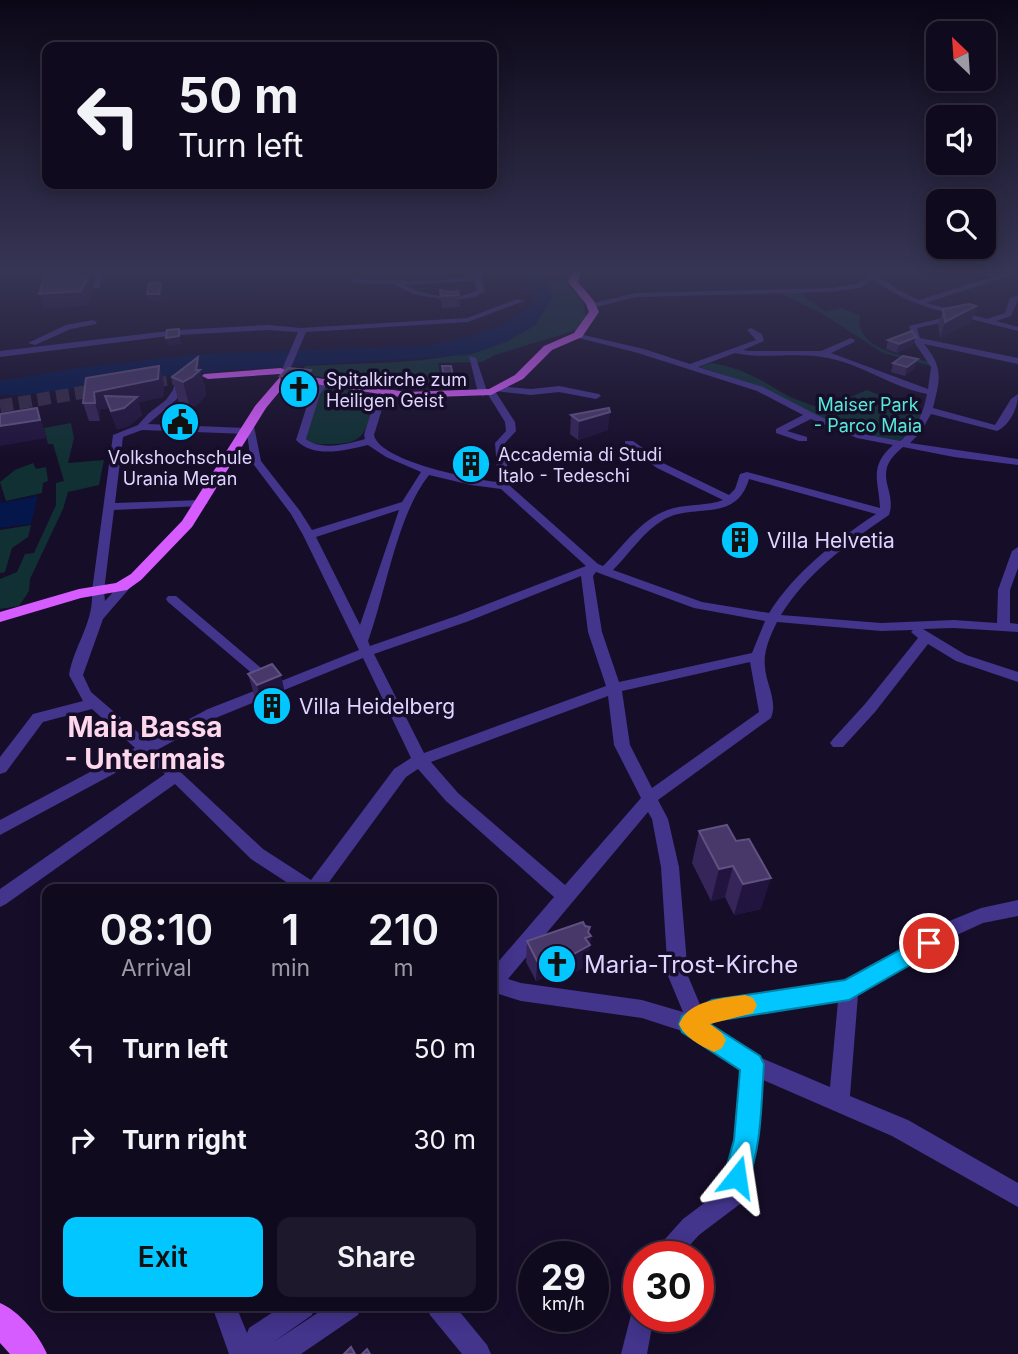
<!DOCTYPE html>
<style>
:root{--surface:#100a1f;--page:#1e182c;--text:#f1f3f6;--muted:#9c9aa4;--line:#302b3d;--accent:#01c6ff}
body{margin:0;font-family:Inter,sans-serif;background:var(--page);color:var(--text);height:100vh;display:flex;flex-direction:column;font-size:26px;white-space:nowrap}
*{box-sizing:border-box;margin:0}
p{font-size:23px;color:var(--muted)}
.icon{flex:none;width:38px;height:38px;fill:none;stroke:currentColor;stroke-width:2;stroke-linecap:round;stroke-linejoin:round}
.map{position:relative;flex:1;overflow:hidden}
.side{position:absolute;left:42px;top:884px;width:455px;height:427px;display:flex;flex-direction:column;background:var(--surface);border-radius:14px;box-shadow:0 4px 18px #0003,0 0 0 2px var(--line)}
.side>*{flex:none}
.hud{position:absolute;left:42px;top:42px;width:455px;height:147px;border-radius:14px;box-shadow:0 4px 18px #0003,0 0 0 2px var(--line);background:#100a1f;color:var(--text);overflow:hidden}
.needle{width:46px;rotate:335deg}
.controls{position:absolute;left:926px;top:21px;display:grid;gap:14px}
.controls a{display:grid;place-items:center;width:70px;height:70px;border-radius:14px;background:var(--surface);box-shadow:0 4px 18px #0003,0 0 0 2px var(--line);font-size:35px}
.speed{position:absolute;left:518px;top:1241px;display:flex;gap:14px;font-size:35px;font-weight:700;text-align:center}
.speed>*{display:grid;place-content:center;width:91px;height:91px;border-radius:50%;background:var(--surface);box-shadow:0 4px 18px #0003,0 0 0 2px var(--line);line-height:1}
.speed small{font-size:18px;font-weight:400}
.speed .limit{border:10px solid #d22;background:#fff;color:#111}
.pin{position:absolute;display:grid;place-items:center;width:60px;height:60px;color:#fff;margin:-30px;border:4px solid #fff;border-radius:50%;box-shadow:0 2px 7px #0007}
.me{position:absolute;width:77px;margin:-38px;rotate:15deg;stroke-linejoin:round;filter:drop-shadow(0 0 5px #0008)}
.turn{display:flex;align-items:center;gap:24px;height:147px;padding:0 21px;font-size:32px}
.turn .icon{width:91px;height:91px;stroke-width:2.5}
.turn b{display:block;font-size:49px;line-height:60px}
.eta{display:flex;justify-content:space-evenly;align-items:center;height:119px;text-align:center}
.eta b{font-size:42px;font-weight:600;line-height:49px}
.action{display:flex;gap:14px;margin-top:auto;padding:14px 21px}
.action a{flex:1;height:80px;border-radius:14px;background:var(--accent);color:#111;font-size:28px;font-weight:600;line-height:80px;text-align:center}
.action a+a{background:var(--page);color:var(--text)}
ul{padding:0;list-style:none}
li{display:flex;align-items:center;gap:21px;height:91px;padding:0 21px}
li div{flex:1}
li b{display:block;font-size:26px}
li em{font-style:normal}
.map>svg:first-child{display:block}
.green{fill:#103034}
.water{fill:#05164a}
.lines{fill:none;stroke-linecap:round;stroke-linejoin:round}
.stream{stroke:#05164a;stroke-width:2}
.minor-tunnel{stroke:#342b49;stroke-width:8;stroke-dasharray:8 4.5;stroke-linecap:butt}
.major-tunnel-far1{stroke:#342b49;stroke-width:10;stroke-dasharray:10 5;stroke-linecap:butt}
.major-tunnel{stroke:#342b49;stroke-width:13;stroke-dasharray:13 6;stroke-linecap:butt}
.minor{fill:#43348c;fill-rule:evenodd}
.major{fill:#d65cff;fill-rule:evenodd}
.wall{fill:#362559}
.shaded-wall{fill:#21143e}
.building{fill:#48386a;stroke:#605182;stroke-width:2}
.route{fill:#01c6ff;stroke:#0181a6;stroke-width:2}
.slow{fill:#f59e0b}
.labels{text-anchor:middle;dominant-baseline:central;stroke-width:7;stroke-linejoin:round;paint-order:stroke}
.far-poi-label{font-size:18px;fill:#dfd5ff;stroke:#160d29;text-anchor:start}
.far-park-label{font-size:18px;fill:#56ebd8;stroke:#160d29}
.poi-label{font-size:21px;fill:#dfd5ff;stroke:#160d29;text-anchor:start}
.near-poi-label{font-size:24px;fill:#dfd5ff;stroke:#160d29;text-anchor:start}
.district-label{font-size:28px;font-weight:bold;fill:#ffd7ec;stroke:#160d29}
</style>
<div class="map">
<svg width="1018" height="1354" viewBox="0 0 1018 1354">
<rect width="100%" height="100%" fill="#160d29"/>
<g class="green">
<path d="M 539,269 L 572,269 L 569,286 L 582,300 L 586,317 L 577,330 L 495,355 L 482,362 L 438,363 L 441,381 L 411,382 L 411,379 L 386,379 L 382,389 L 350,381 L 302,374 L 305,366 C 382,361 468,368 535,325 L 548,283 Z"/>
<path d="M 778,292 L 802,292 L 804,297 L 825,311 L 841,308 L 860,315 C 853,349 907,357 930,362 L 931,366 L 883,353 L 821,313 Z"/>
<path d="M 710,363 C 736,366 759,378 781,392 C 793,399 809,404 822,409 L 867,390 L 923,413 L 911,431 L 896,444 L 841,428 L 751,384 L 700,367 Z"/>
<path d="M 326,384 L 337,386 L 336,389 L 376,394 C 367,424 370,444 334,444 C 323,444 315,446 306,439 L 319,393 Z"/>
<polygon points="71,423 74,438 68,463 104,460 99,485 68,492 63,509 30,579 29,591 19,606 0,609 0,579 17,572 25,554 34,553 56,505 56,483 64,481 53,444 48,444 44,428"/>
<polygon points="33,463 36,469 46,467 48,481 43,483 42,493 6,501 0,482 15,470"/>
<polygon points="31,525 28,537 12,548 5,572 0,573 0,530"/>
</g>
<g class="water">
<path d="M 522,269 L 539,269 L 554,296 L 535,325 L 506,342 L 469,355 L 228,370 L 147,378 L 23,395 L 0,395 L 0,381 L 83,367 L 199,354 L 424,346 C 462,339 503,331 532,304 L 533,293 Z"/>
<polygon points="0,495 1,503 38,496 31,524 0,528"/>
</g>
<g class="lines">
<polyline class="stream" points="517,269 525,288 522,304"/>
<polyline class="minor-tunnel" points="465,274 469,274"/>
<g class="major-tunnel-far1">
<polyline points="142,384 197,377"/>
<polyline points="87,391 107,388"/>
</g>
<polyline class="major-tunnel" points="0,406 97,390"/>
<g class="minor">
<polygon points="82,269 92,269 103,274 99,289 92,287 96,277"/>
<path d="M 482,269 L 491,269 L 483,274 L 481,279 L 485,291 L 475,297 L 451,301 L 413,294 L 394,284 L 354,283 L 350,281 L 354,279 L 424,281 L 474,277 ZM 474,281 L 477,290 C 455,303 425,295 404,285 Z"/>
<path d="M 861,269 L 869,269 L 897,289 L 919,300 L 991,277 L 954,269 L 972,269 L 1000,275 L 1018,269 L 1018,273 L 926,303 L 987,319 L 1005,313 L 1010,298 L 1018,295 L 1018,300 L 1011,316 L 996,321 L 1018,327 L 1018,331 L 959,316 L 959,319 L 917,328 L 920,338 L 1018,358 L 1018,364 L 924,344 C 944,368 940,379 933,408 L 995,425 L 1011,399 L 1018,394 C 1018,408 1010,425 997,431 L 931,414 L 920,433 L 910,443 L 1018,459 L 1018,465 L 954,457 L 903,447 C 869,474 898,489 889,515 C 848,543 807,573 781,615 L 881,623 L 954,620 L 997,623 L 998,590 L 1012,551 L 1018,547 L 1018,568 L 1010,590 L 1010,623 L 1018,624 L 1018,632 L 954,628 L 923,629 L 966,655 L 1018,672 L 1018,682 L 956,661 L 928,644 L 875,712 L 843,747 L 833,747 L 830,743 L 833,739 L 865,704 L 918,638 L 911,632 L 913,630 L 881,631 L 777,622 C 770,636 763,652 765,667 C 766,684 778,701 771,718 L 658,800 L 668,819 L 679,867 L 688,976 L 701,1007 L 712,1002 L 846,982 L 947,922 L 981,908 L 1018,900 L 1018,916 L 983,923 L 959,934 L 858,995 L 850,1096 L 908,1120 L 1018,1183 L 1018,1207 L 892,1136 L 761,1079 L 758,1140 L 740,1204 L 699,1235 L 680,1256 L 653,1256 L 657,1248 L 683,1219 L 723,1189 L 736,1140 L 741,1069 L 685,1032 L 642,1018 L 521,1001 L 492,992 L 492,969 L 554,897 L 446,801 L 418,769 L 406,777 L 324,889 L 297,889 L 251,859 L 175,784 L 6,904 L 0,907 L 0,889 L 165,774 L 145,757 L 0,835 L 0,820 L 135,748 L 92,709 L 43,722 L 6,772 L 0,774 L 0,757 L 33,714 L 83,701 L 69,675 C 74,645 94,623 92,591 L 113,435 L 138,425 L 149,413 L 166,400 L 173,390 L 176,379 L 183,381 L 177,399 L 148,424 L 246,428 L 247,421 L 253,421 L 261,461 L 300,511 L 312,530 L 402,502 L 421,472 L 386,457 L 368,445 C 346,450 314,459 296,440 L 311,393 L 323,379 L 330,381 L 320,394 L 306,439 C 322,451 347,444 365,439 L 364,435 L 377,393 L 382,390 L 387,393 L 374,435 C 379,461 474,480 498,482 L 495,443 L 506,431 L 505,422 L 487,393 L 483,396 L 478,393 L 469,356 L 476,358 L 487,391 L 497,386 L 531,389 L 559,386 L 599,394 L 601,396 L 596,399 L 559,392 L 531,395 L 495,391 L 515,422 L 516,431 L 505,443 L 509,485 L 598,564 L 603,566 C 625,545 642,516 674,508 C 690,504 707,506 723,500 L 657,468 L 625,445 L 625,441 L 633,441 L 665,464 L 729,495 L 735,489 L 740,474 L 747,472 L 880,508 C 879,481 868,467 893,445 L 857,438 L 811,419 L 787,431 L 807,437 L 807,441 L 799,441 L 776,433 L 776,429 L 803,415 L 757,391 L 638,353 L 575,337 L 575,333 L 644,349 L 690,364 L 756,340 L 747,330 L 751,328 L 762,334 L 764,341 L 743,350 L 749,351 L 821,351 L 851,338 L 855,340 L 854,342 L 831,353 L 928,389 L 931,367 L 912,339 L 909,326 L 955,315 C 922,306 900,299 873,279 L 860,288 L 831,292 L 636,297 L 592,308 L 589,308 L 589,304 L 636,293 L 831,288 L 855,284 L 869,276 ZM 735,353 C 766,360 797,351 828,358 C 863,365 892,387 927,394 C 923,414 917,428 900,441 L 863,434 L 819,416 L 763,387 L 698,367 ZM 142,430 L 247,434 L 251,461 L 291,514 L 303,535 L 359,650 L 276,683 L 274,679 L 176,596 L 168,596 L 166,599 L 168,602 L 267,686 L 208,709 L 148,741 L 91,692 L 83,675 L 103,619 L 135,582 L 133,579 L 125,579 L 105,601 L 104,591 L 114,510 L 202,506 L 208,503 L 202,500 L 115,503 L 123,437 ZM 429,475 L 471,485 L 501,489 L 586,566 L 459,615 L 370,646 L 368,641 C 386,592 397,515 429,475 ZM 749,479 L 876,514 C 835,541 795,572 769,613 L 702,602 L 613,570 C 630,553 643,532 663,520 C 694,502 736,524 749,479 ZM 399,510 L 360,625 L 316,537 ZM 596,572 L 694,608 L 765,621 L 752,653 L 619,682 L 602,632 L 593,576 ZM 581,576 L 588,632 L 606,686 L 424,753 L 374,654 L 469,621 ZM 363,658 L 411,758 L 394,769 L 311,880 L 263,849 L 157,750 L 218,717 ZM 750,662 L 759,712 L 652,788 L 630,745 L 622,691 ZM 608,696 L 614,745 L 641,798 L 565,885 L 458,793 L 431,762 ZM 648,812 L 652,819 L 661,867 L 668,976 L 683,1012 L 642,1000 L 521,983 L 508,979 ZM 838,1001 L 830,1087 L 759,1057 L 708,1024 L 715,1020 Z"/>
<polygon points="517,299 524,301 468,322 306,332 289,372 285,375 281,372 298,332 268,330 177,335 0,357 0,351 177,330 268,325 301,328 467,318"/>
<polygon points="93,320 97,322 96,324 71,329 35,345 28,343 66,325"/>
<polygon points="639,1305 639,1316 654,1316 647,1354 621,1354 633,1307"/>
<polygon points="212,1306 236,1306 247,1333 249,1328 282,1306 315,1306 312,1315 272,1343 328,1306 361,1306 358,1315 301,1354 229,1354"/>
<polygon points="427,1306 455,1306 487,1345 491,1354 462,1354 430,1315"/>
</g>
<g class="major">
<polygon points="573,269 582,269 578,282 594,301 599,312 582,337 552,350 523,379 491,395 406,398 289,380 266,408 192,527 141,580 127,590 81,598 0,622 0,612 79,589 116,583 131,574 182,521 255,406 280,377 280,374 208,379 202,376 204,374 281,368 292,374 406,392 489,389 515,375 544,346 574,333 589,312 586,304 568,282"/>
<path d="M 0,1303 C 19,1311 39,1335 47,1354 L 10,1354 L 0,1343 Z"/>
</g>
</g>
<g class="wall">
<polygon points="625,269 660,269 660,275 635,281 624,276"/>
<polygon points="440,290 459,295 460,307 442,308"/>
<polygon points="976,306 971,322 940,338 938,325 943,309"/>
<polygon points="888,340 913,345 897,353 886,349"/>
<polygon points="893,363 915,368 905,376 891,372"/>
<polygon points="159,366 164,383 163,397 138,402 142,415 129,426 117,429 109,408 100,409 100,421 89,421 83,403"/>
<polygon points="442,366 453,376 453,380 444,381"/>
<polygon points="311,370 314,386 308,394 289,396 289,393 283,392 280,376"/>
<polygon points="172,377 204,383 206,395 198,404 190,408 179,403"/>
<polygon points="571,415 608,430 578,440 570,434"/>
<polygon points="460,452 484,458 484,467 467,469 460,461"/>
<polygon points="730,532 752,539 740,547 728,541"/>
<polygon points="248,674 288,707 265,717 257,705"/>
<polygon points="727,825 761,909 734,915 725,897 711,901 692,863 699,831"/>
<polygon points="590,934 591,936 587,966 570,975 566,969 536,981 526,962 527,941"/>
</g>
<g class="shaded-wall">
<polygon points="636,269 660,269 660,275 635,281"/>
<polygon points="76,270 80,284 70,277"/>
<polygon points="89,276 94,290 86,306 44,309 39,294"/>
<polygon points="161,283 163,290 161,301 149,302 147,294"/>
<polygon points="976,306 971,322 940,338 945,322"/>
<polygon points="179,329 181,344 168,346 166,338"/>
<polygon points="916,337 913,345 897,353 899,344"/>
<polygon points="198,357 206,395 198,404 190,408 183,382"/>
<polygon points="918,359 915,368 905,376 907,367"/>
<polygon points="159,366 164,383 163,397 138,402 142,415 129,426 117,429 105,396 109,408 100,409 100,421 95,403 94,392"/>
<polygon points="311,370 314,386 308,394 289,396 287,380"/>
<polygon points="37,408 47,438 0,446 0,426"/>
<polygon points="610,412 608,430 578,440 579,421"/>
<polygon points="484,458 484,467 467,469 466,460"/>
<polygon points="754,529 752,539 740,547 742,537"/>
<polygon points="281,675 288,707 265,717 257,685"/>
<polygon points="733,866 725,897 711,901 719,869"/>
<polygon points="771,878 761,909 734,915 743,884"/>
<polygon points="590,927 589,936 591,936 587,966 570,975 572,955 585,938"/>
<polygon points="568,948 566,969 536,981 537,961"/>
</g>
<g class="building">
<polygon points="62,269 76,270 70,277 89,276 81,291 39,294 44,276 54,275"/>
<polygon points="149,283 161,283 159,294 147,294"/>
<polygon points="440,290 450,292 458,291 459,295 441,296"/>
<polygon points="969,304 976,306 945,322 943,309"/>
<polygon points="179,329 179,336 166,338 167,330"/>
<polygon points="912,331 916,337 899,344 888,340"/>
<polygon points="903,356 918,359 907,367 893,363"/>
<polygon points="198,357 196,370 200,370 192,377 183,382 172,377"/>
<polygon points="159,366 158,379 94,392 95,403 83,403 86,378"/>
<polygon points="442,366 451,366 453,376 444,376"/>
<polygon points="288,368 311,370 306,378 287,380 290,377 280,376"/>
<polygon points="105,396 137,397 124,408 111,411"/>
<polygon points="37,408 40,420 0,426 0,414"/>
<polygon points="609,408 610,412 579,421 571,415"/>
<polygon points="471,450 476,450 484,458 466,460 460,452"/>
<polygon points="741,523 754,529 742,537 730,532"/>
<polygon points="272,664 281,675 257,685 248,674"/>
<polygon points="727,825 736,841 749,839 771,878 743,884 733,866 719,869 699,831"/>
<polygon points="583,922 585,926 590,927 588,932 591,936 585,938 590,945 572,955 568,948 537,961 527,941"/>
<polygon points="351,1347 355,1354 344,1354"/>
<polygon points="367,1349 370,1354 362,1354"/>
</g>
<linearGradient id="sky" x2="0" y2="1"><stop stop-color="#0c0717"/><stop offset="0.59" stop-color="#363554"/><stop offset="1" stop-color="#363554" stop-opacity="0"/></linearGradient>
<rect width="1018" height="459" fill="url(#sky)"/>
<path class="route" d="M 929,934 L 936,936 L 939,943 L 936,950 L 849,1000 L 715,1021 L 710,1024 L 760,1056 L 764,1064 C 761,1105 762,1148 746,1186 L 737,1190 L 728,1186 L 724,1177 L 734,1140 L 740,1070 L 682,1032 L 679,1024 L 682,1016 L 712,1000 L 845,980 Z"/>
<path class="slow" d="M 745,995 L 753,998 L 757,1005 L 753,1013 L 710,1024 L 722,1033 L 726,1040 L 722,1048 L 714,1052 C 701,1046 684,1037 679,1024 C 689,1000 723,998 745,995 Z"/>
<defs>
<g id="church-disc" transform="scale(2.0125)"><circle r="9.5" fill="#01c6ff" stroke="#160d29"/><path d="M-1.2-6h2.4v3.5h3.3v2.4h-3.3V6h-2.4V-.1h-3.3v-2.4h3.3Z" fill="#111"/></g>
<g id="civic-disc" transform="scale(2.0125)"><circle r="9.5" fill="#01c6ff" stroke="#160d29"/><path d="M-.6-6.5H3V-4.5H.6V-3L4-1V1h2V6H-6V1h2V-1L-.6-3ZM-1.2 2.5V6h2.4V2.5Z" fill="#111"/></g>
<g id="building-disc" transform="scale(2.0125)"><circle r="9.5" fill="#01c6ff" stroke="#160d29"/><path d="M-4-6H4V6H1V3H-1V6H-4ZM-2.5-4.3h1.7v1.8h-1.7ZM.8-4.3h1.7v1.8H.8ZM-2.5-1h1.7V.8h-1.7ZM.8-1h1.7V.8H.8Z" fill="#111"/></g>
</defs>
<g fill-rule="evenodd">
<use href="#church-disc" x="299" y="389"/>
<use href="#civic-disc" x="180" y="422"/>
<use href="#building-disc" x="471" y="464"/>
<use href="#building-disc" x="740" y="540"/>
<use href="#building-disc" x="272" y="706"/>
<use href="#church-disc" x="557" y="964"/>
</g>
<g class="labels">
<g class="far-poi-label">
<text x="326" y="379">Spitalkirche zum<tspan x="326" dy="21">Heiligen Geist</tspan></text>
<text x="498" y="454">Accademia di Studi<tspan x="498" dy="21">Italo - Tedeschi</tspan></text>
<text x="180" y="457" text-anchor="middle">Volkshochschule<tspan x="180" dy="21">Urania Meran</tspan></text>
</g>
<g class="far-park-label">
<text x="868" y="404">Maiser Park<tspan x="868" dy="21">- Parco Maia</tspan></text>
</g>
<g class="poi-label">
<text x="767" y="540">Villa Helvetia</text>
<text x="299" y="706">Villa Heidelberg</text>
</g>
<g class="near-poi-label">
<text x="584" y="964">Maria-Trost-Kirche</text>
</g>
<g class="district-label">
<text x="145" y="727">Maia Bassa<tspan x="145" dy="32">- Untermais</tspan></text>
</g>
</g>
</svg>
<div class="controls">
<a><svg class="needle" viewBox="-14 -14 28 28"><path d="M0-13l5 13h-10z" fill="#e53935"/><path d="M0 13l5-13h-10z" fill="#9c9aa4"/></svg></a>
<a><svg class="icon" aria-label="sound" viewBox="0 0 24 24"><path d="M4 9h4l5-4v14l-5-4H4zM17 9q2 3 0 6"/></svg></a>
<a><svg class="icon" aria-label="search" viewBox="0 0 24 24"><circle cx="10" cy="10" r="6"/><path d="M15 15l6 6"/></svg></a>
</div>
<div class="speed"><div>29<small>km/h</small></div><div class="limit">30</div></div>
<div class="pin" style="left:929px;top:943px;background:#d93025"><svg class="icon" aria-label="arrive" viewBox="0 0 24 24"><path d="M6 21V4h12l-3 4 3 4H6"/></svg></div>
<svg class="me" style="left:737px;top:1177px" viewBox="-20 -20 40 40"><path d="M0-17L14 15 0 8-14 15z" fill="#01c6ff" stroke="#fff" stroke-width="4"/></svg>
<div class="hud">
<div class="turn"><svg class="icon" aria-label="left" viewBox="0 0 24 24"><path d="M17 20v-9H6M10 6l-5 5 5 5"/></svg><div><b>50 m</b>Turn left</div></div>
</div>
<section class="side">
<div class="eta">
<div><b>08:10</b><p>Arrival</p></div>
<div><b>1</b><p>min</p></div>
<div><b>210</b><p>m</p></div>
</div>
<ul>
<li><svg class="icon" aria-label="left" viewBox="0 0 24 24"><path d="M17 20v-9H6M10 6l-5 5 5 5"/></svg><div><b>Turn left</b></div><em>50 m</em></li>
<li><svg class="icon" aria-label="right" viewBox="0 0 24 24"><path d="M7 20v-9h11M14 6l5 5-5 5"/></svg><div><b>Turn right</b></div><em>30 m</em></li>
</ul>
<div class="action"><a>Exit</a><a>Share</a></div>
</section>
</div>
